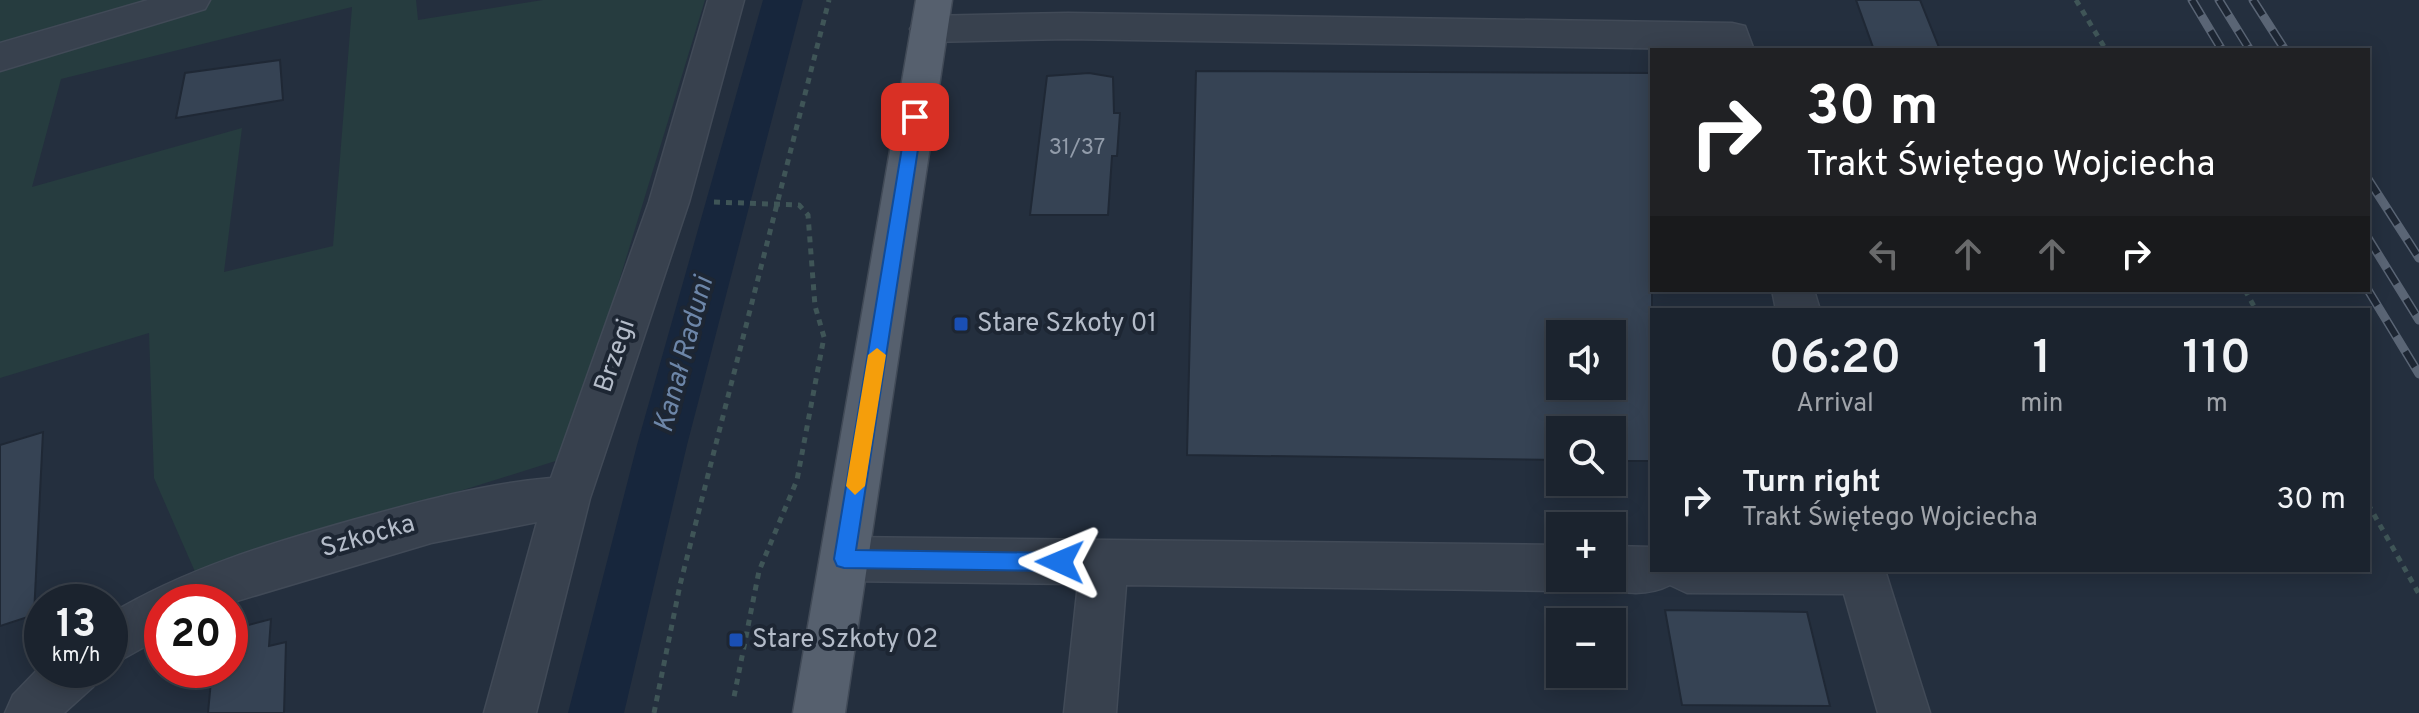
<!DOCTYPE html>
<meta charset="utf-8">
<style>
:root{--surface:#1b232e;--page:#242b36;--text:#f1f3f6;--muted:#a0a4aa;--line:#39404a}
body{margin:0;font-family:Overpass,sans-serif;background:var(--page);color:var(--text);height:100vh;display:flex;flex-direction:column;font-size:30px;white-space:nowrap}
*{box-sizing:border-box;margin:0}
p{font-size:26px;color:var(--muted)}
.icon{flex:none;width:44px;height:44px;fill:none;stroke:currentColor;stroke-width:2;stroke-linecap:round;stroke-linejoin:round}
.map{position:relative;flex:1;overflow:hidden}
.details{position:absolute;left:1650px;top:308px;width:720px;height:264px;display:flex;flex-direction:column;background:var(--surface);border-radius:0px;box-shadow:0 4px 20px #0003,0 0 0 2px var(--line)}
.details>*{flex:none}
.guide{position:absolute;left:1650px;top:48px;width:720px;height:244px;border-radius:0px;box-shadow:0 4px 20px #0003,0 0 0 2px var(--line);background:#202124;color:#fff;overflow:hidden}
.buttons{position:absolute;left:1546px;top:320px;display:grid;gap:16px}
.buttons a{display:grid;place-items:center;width:80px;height:80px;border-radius:0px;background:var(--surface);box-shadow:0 4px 20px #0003,0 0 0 2px var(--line);font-size:40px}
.speed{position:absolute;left:24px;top:584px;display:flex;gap:16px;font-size:40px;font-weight:700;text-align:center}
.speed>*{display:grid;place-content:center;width:104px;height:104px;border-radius:50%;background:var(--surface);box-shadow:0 4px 20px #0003,0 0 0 2px var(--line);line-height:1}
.speed small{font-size:20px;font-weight:400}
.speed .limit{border:12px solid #d22;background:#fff;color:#111}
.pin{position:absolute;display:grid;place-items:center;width:68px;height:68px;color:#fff;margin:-34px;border-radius:16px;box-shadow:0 4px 12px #0006}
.me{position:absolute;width:88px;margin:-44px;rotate:271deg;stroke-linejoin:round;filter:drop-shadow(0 0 6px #0008)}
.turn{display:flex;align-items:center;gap:28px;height:168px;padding:0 24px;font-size:36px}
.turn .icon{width:104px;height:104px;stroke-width:2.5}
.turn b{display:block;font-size:56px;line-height:68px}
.lanes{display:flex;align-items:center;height:76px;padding:0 24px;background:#0003;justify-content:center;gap:40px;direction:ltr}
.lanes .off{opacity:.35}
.eta{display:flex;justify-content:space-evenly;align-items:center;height:136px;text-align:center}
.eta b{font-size:48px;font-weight:600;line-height:56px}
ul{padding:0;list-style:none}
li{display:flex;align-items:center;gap:24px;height:112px;padding:0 24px}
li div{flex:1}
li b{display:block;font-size:30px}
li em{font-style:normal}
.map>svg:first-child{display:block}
.green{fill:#263c3f;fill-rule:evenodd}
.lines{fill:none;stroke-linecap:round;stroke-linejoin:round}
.canal{fill:#17263c;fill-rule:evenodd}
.building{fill:#364354;stroke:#1f2835;stroke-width:2;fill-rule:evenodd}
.minor-casing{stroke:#414a57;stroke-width:3}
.major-casing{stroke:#414a57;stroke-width:3}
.path{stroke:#3f5557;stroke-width:5;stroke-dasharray:6 6;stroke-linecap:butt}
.minor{fill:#38414e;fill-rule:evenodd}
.major{fill:#56606e;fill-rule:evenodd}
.rail-casing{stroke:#5a6575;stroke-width:9}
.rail{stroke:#1d2633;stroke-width:6;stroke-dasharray:18;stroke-linecap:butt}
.route{fill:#1a73e8;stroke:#114b97;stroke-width:2}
.slow{fill:#f59e0b}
.transit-dot{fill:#1a4fb4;stroke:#1d2633;stroke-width:3}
.labels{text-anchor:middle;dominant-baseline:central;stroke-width:8;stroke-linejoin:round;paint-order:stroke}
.number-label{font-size:22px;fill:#929caa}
.poi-label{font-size:26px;fill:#b4bcc9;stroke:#1d2633;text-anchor:start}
.street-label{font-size:26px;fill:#b4bcc9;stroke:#1d2633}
.water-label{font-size:28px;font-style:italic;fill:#6d86a8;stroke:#1d2633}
</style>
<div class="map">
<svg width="2419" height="713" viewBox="0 0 2419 713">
<rect width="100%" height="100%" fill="#242f3e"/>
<path class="green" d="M 0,0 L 416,0 L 418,20 L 543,0 L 705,0 L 565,458 L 196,574 L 154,478 L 149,333 L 0,378 ZM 352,7 L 333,246 L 224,272 L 242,128 L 32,187 L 61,79 Z"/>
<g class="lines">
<polygon class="canal" points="763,0 803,0 687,445 624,713 568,713 637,445"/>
</g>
<g class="building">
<polygon points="1856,0 1920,0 1940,50 1874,50"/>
<polygon points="280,60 283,100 176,118 185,73"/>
<path d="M 1196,71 L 1652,73 L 1652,461 L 1612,461 L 1612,430 L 1560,430 L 1560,460 L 1187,455 ZM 1560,334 L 1612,334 L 1612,386 L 1560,386 Z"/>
<polygon points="1089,73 1113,77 1114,113 1120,113 1117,156 1112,156 1108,215 1030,215 1047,76"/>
<polygon points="43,432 34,615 0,626 0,445"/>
<polygon points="1665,610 1807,612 1830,706 1682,705"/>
<polygon points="271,619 269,646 286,642 284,713 208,713 212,670 230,670 230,630"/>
</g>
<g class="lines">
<g class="minor-casing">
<g id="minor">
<polygon points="148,0 210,0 205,9 0,71 0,43"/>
<path d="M 708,0 L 744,0 L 689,202 L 590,498 L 536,713 L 484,713 L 537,522 L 431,543 L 230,603 L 162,602 L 162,637 L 110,666 L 110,614 C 186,569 268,544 353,520 C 418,502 483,484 551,478 L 649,202 Z"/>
<polygon points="1068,13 1732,23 1745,26 1754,50 1068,39 929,42 916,38 910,29 916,20 929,16"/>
<polygon points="1772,290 1814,290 1820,310 1776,310"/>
<polygon points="844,537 1560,545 1560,578 1580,578 1577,584 1560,591 1126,585 1116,713 1064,713 1078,584 844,581 827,575 820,559 827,543"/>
<path d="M 1612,546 L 1652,547 L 1652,570 L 1885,570 L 1930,713 L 1878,713 L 1844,594 L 1687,593 L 1670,585 C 1647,597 1619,594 1595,585 L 1592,578 L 1612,578 Z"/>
<polygon points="42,665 42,670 100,670 93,687 64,713 5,713 13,695"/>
</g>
</g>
<g class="major-casing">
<polygon id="major" points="916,0 952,0 845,713 793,713"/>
</g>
<g class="path">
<polyline points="2076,0 2106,50"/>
<polyline points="714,202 799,205 808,215 815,306 824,337 797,480 759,571 733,702"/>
<polyline points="2245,290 2256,310"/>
<polyline points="2368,504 2419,594"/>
<polyline points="654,713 680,585 829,0"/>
</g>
<use href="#minor" class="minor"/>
<use href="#major" class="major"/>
<g class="rail-casing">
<g id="rail">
<polyline points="2192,0 2222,50"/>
<polyline points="2219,0 2250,50"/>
<polyline points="2253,0 2285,50"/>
<polyline points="2368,179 2419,258"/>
<polyline points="2368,238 2419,320"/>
<polyline points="2368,290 2419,374"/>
</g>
</g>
<use href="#rail" class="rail"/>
</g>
<polygon class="route" points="915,111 923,117 856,550 1060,553 1067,555 1070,562 1067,569 1060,571 844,568 837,566 834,559 907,117"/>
<polygon class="slow" points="877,348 886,355 865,486 855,495 846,486 868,355"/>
<g class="transit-dot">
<rect x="953" y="316" width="16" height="16" rx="4"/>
<rect x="728" y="632" width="16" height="16" rx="4"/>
</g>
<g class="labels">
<g class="number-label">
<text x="1077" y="148">31/37</text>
</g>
<g class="poi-label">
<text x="977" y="324">Stare Szkoty 01</text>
<text x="752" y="640">Stare Szkoty 02</text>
</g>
<g class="street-label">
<text transform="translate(616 356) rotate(-71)">Brzegi</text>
<text transform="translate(368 537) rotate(-16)">Szkocka</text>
</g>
<g class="water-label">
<text transform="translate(685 355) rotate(-75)">Kanał Raduni</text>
</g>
</g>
</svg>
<div class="buttons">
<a><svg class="icon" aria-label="sound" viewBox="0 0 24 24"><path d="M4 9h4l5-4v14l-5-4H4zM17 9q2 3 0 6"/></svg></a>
<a><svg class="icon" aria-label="search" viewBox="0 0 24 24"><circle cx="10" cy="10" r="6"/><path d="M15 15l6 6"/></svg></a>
<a>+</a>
<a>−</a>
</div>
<div class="speed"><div>13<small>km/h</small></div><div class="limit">20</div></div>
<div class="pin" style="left:915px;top:117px;background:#d93025"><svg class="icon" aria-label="arrive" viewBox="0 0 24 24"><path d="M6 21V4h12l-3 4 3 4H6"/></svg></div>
<svg class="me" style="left:1060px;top:562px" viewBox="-20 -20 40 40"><path d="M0-17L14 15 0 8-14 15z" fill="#1a73e8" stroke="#fff" stroke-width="4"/></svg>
<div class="guide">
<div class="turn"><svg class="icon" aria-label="right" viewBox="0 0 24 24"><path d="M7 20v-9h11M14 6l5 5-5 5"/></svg><div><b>30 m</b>Trakt Świętego Wojciecha</div></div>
<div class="lanes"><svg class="icon off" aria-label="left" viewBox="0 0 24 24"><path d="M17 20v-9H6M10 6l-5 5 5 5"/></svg><svg class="icon off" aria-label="ahead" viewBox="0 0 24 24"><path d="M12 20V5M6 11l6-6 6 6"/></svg><svg class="icon off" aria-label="ahead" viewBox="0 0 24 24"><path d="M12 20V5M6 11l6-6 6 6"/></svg><svg class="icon" aria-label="right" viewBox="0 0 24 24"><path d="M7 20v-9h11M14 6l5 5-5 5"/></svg></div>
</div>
<section class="details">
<div class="eta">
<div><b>06:20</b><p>Arrival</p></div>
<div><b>1</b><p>min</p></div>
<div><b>110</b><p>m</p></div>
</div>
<ul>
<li><svg class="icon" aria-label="right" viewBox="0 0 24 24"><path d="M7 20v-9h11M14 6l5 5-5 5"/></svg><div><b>Turn right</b><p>Trakt Świętego Wojciecha</p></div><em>30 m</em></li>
</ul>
</section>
</div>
